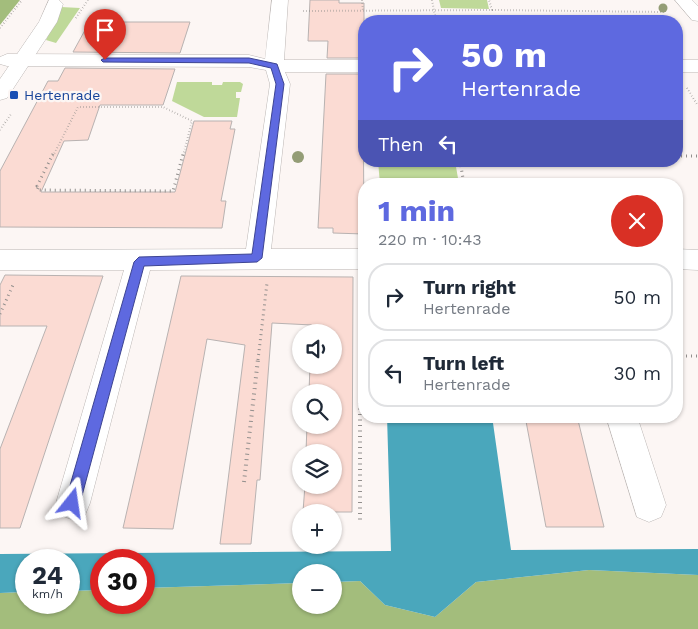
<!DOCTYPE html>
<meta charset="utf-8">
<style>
:root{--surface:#fff;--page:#f2f2f3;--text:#1f2937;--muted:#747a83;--line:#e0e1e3;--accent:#5e69e0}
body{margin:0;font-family:"Work Sans",sans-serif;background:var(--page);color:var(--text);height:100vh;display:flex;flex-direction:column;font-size:19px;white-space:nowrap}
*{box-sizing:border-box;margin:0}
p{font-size:16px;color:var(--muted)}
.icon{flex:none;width:28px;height:28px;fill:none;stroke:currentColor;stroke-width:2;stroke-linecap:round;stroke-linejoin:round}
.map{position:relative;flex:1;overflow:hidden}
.sheet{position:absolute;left:358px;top:178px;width:325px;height:245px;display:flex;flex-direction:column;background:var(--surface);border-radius:20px;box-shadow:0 1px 4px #0004}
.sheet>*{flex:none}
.top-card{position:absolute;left:358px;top:15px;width:325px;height:152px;border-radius:20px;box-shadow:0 1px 4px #0004;background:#5e69e0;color:#fff;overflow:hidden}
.fabs{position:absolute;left:292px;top:324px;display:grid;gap:10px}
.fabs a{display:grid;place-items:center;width:50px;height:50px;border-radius:50%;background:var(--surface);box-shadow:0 1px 4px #0004;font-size:25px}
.speed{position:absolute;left:15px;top:549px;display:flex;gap:10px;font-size:25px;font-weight:700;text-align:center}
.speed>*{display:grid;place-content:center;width:65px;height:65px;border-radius:50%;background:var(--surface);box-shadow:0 1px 4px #0004;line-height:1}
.speed small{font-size:12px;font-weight:400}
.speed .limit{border:8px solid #d22;background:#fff;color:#111}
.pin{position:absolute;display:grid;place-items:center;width:42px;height:42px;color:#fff;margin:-51px -21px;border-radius:50% 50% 50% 0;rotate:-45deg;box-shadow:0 0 5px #0007}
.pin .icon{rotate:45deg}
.me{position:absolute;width:55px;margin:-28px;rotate:15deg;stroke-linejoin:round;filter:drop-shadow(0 0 4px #0008)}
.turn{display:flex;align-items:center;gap:18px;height:105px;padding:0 20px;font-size:22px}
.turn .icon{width:65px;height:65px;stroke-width:2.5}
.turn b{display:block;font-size:35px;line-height:42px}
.then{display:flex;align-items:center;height:48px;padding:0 20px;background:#0003;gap:10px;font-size:19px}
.round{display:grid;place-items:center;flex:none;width:52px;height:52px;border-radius:26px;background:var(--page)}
.head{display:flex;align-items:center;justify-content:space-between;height:85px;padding:0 20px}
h1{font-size:30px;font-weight:700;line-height:38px;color:var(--accent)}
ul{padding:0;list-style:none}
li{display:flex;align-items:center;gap:15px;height:68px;margin:0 10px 8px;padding:0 10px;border:2px solid var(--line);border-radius:20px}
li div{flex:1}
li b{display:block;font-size:19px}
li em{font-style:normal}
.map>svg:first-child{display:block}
.green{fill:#bfd999}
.forest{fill:#a3bd7c}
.water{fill:#4aa7bc}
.building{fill:#fbdbd3;stroke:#b8b2b1}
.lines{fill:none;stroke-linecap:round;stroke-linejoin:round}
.minor-casing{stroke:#bcb7b5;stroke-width:1}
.tertiary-casing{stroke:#bcb7b5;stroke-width:1}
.path-far2{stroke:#928f8d;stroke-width:2;stroke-dasharray:0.5 2.5;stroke-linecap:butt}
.path-far1{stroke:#928f8d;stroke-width:3;stroke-dasharray:1 4;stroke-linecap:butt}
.path{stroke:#928f8d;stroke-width:4;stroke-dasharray:1 4.5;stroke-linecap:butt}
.minor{fill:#fff;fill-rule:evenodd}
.tertiary{fill:#fff;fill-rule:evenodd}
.tree{fill:#949d76}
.route{fill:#5e69e0;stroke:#3d4492}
.transit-dot{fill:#1a4fb4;stroke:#fcf6f4;stroke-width:2}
.labels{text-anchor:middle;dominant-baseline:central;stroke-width:4.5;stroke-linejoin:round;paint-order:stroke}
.far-transit-label{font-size:14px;fill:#164399;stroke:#fcf6f4;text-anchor:start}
</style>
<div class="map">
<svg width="698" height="629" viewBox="0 0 698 629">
<rect width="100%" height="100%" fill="#fcf6f4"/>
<g class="green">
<polygon points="439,0 487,0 489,9 441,8"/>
<polygon points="61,7 80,8 56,43 46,40"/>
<polygon points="177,82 212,82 212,85 222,85 223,82 240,82 243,84 241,92 236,92 236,98 240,98 237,117 204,117 172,101"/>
<polygon points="378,161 455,161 459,184 380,184"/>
</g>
<g class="forest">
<polygon points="0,0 20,0 0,25"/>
<polygon points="589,570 698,575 698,629 0,629 0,593 26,592 26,602 69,602 69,591 101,590 101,602 144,602 144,588 301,583 301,605 334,605 334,582 360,581 385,605 435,617 476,582"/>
</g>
<polygon class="water" points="387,416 492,416 511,550 698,549 698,575 589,570 476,582 435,617 385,605 360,581 334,582 334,572 301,572 301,583 144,588 144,560 101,560 101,590 69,591 69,560 26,560 26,592 0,593 0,554 391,551"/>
<g class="building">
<polygon points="310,0 339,0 339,3 364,3 364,58 327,58 328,41 308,41"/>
<polygon points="90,21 112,22 190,22 180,53 73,52"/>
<polygon points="65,68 175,69 163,105 100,105 88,140 64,141 41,192 175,192 194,121 232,121 230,129 235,129 221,201 226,201 222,228 0,227 0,171 48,81 58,81"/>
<polygon points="326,74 363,74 364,234 333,233 333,228 318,228"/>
<polygon points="5,275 103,276 20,528 0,528 0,449 47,326 0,326 0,285"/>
<polygon points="181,276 353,277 352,512 303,512 305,485 334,485 334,452 306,452 307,425 334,425 334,392 309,392 310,365 334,365 334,332 311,332 312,325 272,323 260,480 257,480 251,544 220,544 245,345 207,339 173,529 123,528"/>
<polygon points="525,416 577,416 604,527 546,527"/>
</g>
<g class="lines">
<g class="minor-casing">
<g id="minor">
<polygon points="272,0 288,0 284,60 364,60 364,72 285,72 290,84 271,249 364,249 364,269 150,270 90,503 85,515 73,520 61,515 56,503 124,270 0,270 0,250 246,249 270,84 266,70 249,67 7,66 0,64 0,57 7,54 249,55 265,59"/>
<polygon points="675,0 692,0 698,6 698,21 692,20"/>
<rect x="676" y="60" width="22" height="12"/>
<polygon points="676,249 698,250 698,270 676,269"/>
<polygon points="606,416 637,416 666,505 661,517 649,522 637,517"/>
</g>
</g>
<g class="tertiary-casing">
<polygon id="tertiary" points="49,0 59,0 63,4 57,22 7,98 0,100 0,79 39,22"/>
</g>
<g class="path-far2">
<polyline points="362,0 363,11"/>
<polyline points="432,0 436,21"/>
<polyline points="492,10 664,12"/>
<polyline points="303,11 492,10 489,0"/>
<polyline points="76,18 88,0"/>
<polyline points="0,28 22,0"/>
<polyline points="687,88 698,106"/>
<polyline points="0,130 11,114"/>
<polyline points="53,156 78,107 163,107 192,121 183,156"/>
</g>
<g class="path-far1">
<polyline points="53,154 37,186 39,186 37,190 173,191 183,154"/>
<polyline points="676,156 698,156"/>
<polyline points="460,161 464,184"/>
<polyline points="360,284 360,360"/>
<polyline points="0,314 13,285"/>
<polyline points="676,356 698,356"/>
<polyline points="258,360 267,283"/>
</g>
<g class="path">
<polyline points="360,359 360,524"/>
<polyline points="244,482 258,359"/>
</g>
<use href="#minor" class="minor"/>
<use href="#tertiary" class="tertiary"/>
</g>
<g class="tree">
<circle cx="663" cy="8" r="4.5"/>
<circle cx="298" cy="157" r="6"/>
</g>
<polygon class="route" points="105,58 249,58 277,64 284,84 262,258 257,262 144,266 80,503 77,508 72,510 68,508 65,503 134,262 139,257 252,254 276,84 271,68 249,63 103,62 101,60"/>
<rect class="transit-dot" x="9" y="90" width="10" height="10" rx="2.5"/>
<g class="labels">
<g class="far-transit-label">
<text x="24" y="95">Hertenrade</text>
</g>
</g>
</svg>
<div class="fabs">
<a><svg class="icon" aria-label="sound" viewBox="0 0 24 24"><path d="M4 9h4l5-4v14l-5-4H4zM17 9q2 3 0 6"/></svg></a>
<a><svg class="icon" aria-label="search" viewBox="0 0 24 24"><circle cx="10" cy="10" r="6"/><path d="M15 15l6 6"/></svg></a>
<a><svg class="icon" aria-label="layers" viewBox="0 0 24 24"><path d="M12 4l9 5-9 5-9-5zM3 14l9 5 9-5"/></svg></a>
<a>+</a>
<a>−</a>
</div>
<div class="speed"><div>24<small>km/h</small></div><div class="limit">30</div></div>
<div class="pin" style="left:105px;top:60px;background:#d93025"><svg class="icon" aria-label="arrive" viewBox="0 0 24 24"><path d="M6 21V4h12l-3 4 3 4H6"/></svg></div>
<svg class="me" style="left:72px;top:503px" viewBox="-20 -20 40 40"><path d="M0-17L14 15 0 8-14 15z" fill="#5e69e0" stroke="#fff" stroke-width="4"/></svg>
<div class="top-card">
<div class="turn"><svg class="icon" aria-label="right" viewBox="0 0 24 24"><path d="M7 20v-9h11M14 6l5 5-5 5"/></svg><div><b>50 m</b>Hertenrade</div></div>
<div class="then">Then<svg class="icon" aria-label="left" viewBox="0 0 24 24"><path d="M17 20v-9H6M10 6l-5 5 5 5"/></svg></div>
</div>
<section class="sheet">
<div class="head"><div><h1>1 min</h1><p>220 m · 10:43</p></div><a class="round" style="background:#d93025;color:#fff"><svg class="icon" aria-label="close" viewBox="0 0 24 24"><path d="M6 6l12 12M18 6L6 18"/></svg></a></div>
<ul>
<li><svg class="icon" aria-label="right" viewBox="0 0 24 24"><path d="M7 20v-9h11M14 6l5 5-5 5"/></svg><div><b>Turn right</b><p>Hertenrade</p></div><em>50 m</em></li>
<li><svg class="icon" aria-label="left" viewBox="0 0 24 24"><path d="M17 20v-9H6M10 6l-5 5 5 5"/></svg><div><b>Turn left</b><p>Hertenrade</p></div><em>30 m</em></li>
</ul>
</section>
</div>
